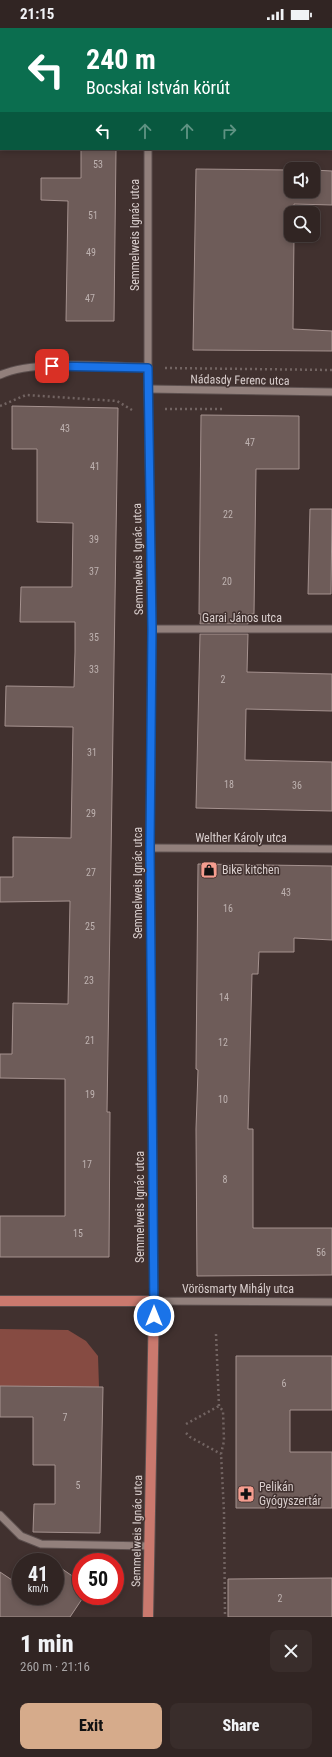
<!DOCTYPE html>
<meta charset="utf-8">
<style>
:root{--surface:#312523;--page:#392d2b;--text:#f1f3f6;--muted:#a8a5a6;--line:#4c4241;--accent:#d6ab8b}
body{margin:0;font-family:"Roboto Condensed",sans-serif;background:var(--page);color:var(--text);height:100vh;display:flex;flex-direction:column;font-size:15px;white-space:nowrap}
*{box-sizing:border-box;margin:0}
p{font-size:13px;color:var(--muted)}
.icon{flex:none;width:22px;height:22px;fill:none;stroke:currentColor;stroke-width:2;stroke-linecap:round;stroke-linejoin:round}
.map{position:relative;height:1589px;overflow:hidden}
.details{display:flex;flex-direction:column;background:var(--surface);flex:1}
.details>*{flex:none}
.top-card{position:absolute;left:0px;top:0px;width:332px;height:122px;box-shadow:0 2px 6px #0003,0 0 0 1px var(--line);background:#0b6e4f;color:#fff;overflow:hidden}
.fabs{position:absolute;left:284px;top:134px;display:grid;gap:8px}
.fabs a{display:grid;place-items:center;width:36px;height:36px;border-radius:8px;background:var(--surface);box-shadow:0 2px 6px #0003,0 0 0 1px var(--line);font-size:20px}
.speed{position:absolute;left:12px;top:1525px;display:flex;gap:8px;font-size:20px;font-weight:700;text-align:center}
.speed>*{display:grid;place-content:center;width:52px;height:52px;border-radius:50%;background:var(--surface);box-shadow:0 2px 6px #0003,0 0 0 1px var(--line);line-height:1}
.speed small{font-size:10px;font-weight:400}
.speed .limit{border:6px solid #d22;background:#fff;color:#111}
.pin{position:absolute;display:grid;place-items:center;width:34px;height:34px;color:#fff;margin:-17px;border-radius:8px;box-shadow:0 2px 6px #0006}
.me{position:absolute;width:44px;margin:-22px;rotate:0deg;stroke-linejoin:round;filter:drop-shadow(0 0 3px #0008)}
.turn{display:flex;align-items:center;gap:14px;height:84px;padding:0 20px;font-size:18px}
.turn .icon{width:52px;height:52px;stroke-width:2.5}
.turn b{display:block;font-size:28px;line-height:34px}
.lanes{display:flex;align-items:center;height:38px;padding:0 20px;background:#0003;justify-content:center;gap:20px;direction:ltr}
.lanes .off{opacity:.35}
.round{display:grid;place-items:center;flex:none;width:42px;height:42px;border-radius:8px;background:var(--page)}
.overview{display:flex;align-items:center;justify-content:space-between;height:68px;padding:0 20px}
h1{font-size:24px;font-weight:800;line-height:30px}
.action{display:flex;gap:8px;margin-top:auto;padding:8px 20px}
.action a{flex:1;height:46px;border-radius:8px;background:var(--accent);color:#111;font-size:16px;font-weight:800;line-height:46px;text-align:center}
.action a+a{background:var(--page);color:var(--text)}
.status{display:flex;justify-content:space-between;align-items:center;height:28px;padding:0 20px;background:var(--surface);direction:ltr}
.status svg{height:11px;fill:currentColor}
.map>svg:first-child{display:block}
.green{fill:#864b42}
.building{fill:#6e5c59;stroke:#a5928f}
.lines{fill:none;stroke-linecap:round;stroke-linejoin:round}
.minor-casing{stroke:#5c4f4e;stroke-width:9}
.major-casing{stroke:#5c4f4e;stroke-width:12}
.path{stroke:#726462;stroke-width:2.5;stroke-dasharray:2 3;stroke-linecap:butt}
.minor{stroke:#92807c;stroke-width:7}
.major{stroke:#ca796e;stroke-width:10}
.route-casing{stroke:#114b97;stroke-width:10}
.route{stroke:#1a73e8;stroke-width:7}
.labels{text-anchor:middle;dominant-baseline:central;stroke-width:3;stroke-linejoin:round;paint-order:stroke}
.number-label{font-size:10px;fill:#beb2b0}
.street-label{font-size:12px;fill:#d9cecd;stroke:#41312f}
.poi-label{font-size:12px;fill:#d9cecd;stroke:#41312f;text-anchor:start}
</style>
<div class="status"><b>21:15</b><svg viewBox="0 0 49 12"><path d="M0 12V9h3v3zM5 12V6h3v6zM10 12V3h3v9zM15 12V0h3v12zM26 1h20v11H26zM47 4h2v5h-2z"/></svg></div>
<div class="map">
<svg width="332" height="1589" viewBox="0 0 332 1589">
<rect width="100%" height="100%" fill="#41312f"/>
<polygon class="green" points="0,1301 68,1302 86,1313 98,1328 99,1359 0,1358"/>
<g class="building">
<polygon points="81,121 116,121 114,293 66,293 68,173 41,172 41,150 81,150"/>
<polygon points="196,141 291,142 291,163 313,163 313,142 332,143 332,177 294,176 294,185 291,185 291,207 294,207 293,301 332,303 332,323 193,322"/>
<polygon points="12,378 118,380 107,1084 110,1084 109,1229 0,1229 0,1188 65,1188 65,1051 0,1050 0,1026 12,1026 13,975 68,976 70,873 0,874 0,849 13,849 13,809 71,810 73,699 5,698 6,658 74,659 75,624 75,594 20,594 21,559 72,559 73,495 37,494 37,421 12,421"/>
<polygon points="201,387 299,388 299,441 256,441 254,586 248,586 248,596 200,596 201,586 199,586"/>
<polygon points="310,481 332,481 331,566 308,566"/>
<polygon points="200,606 248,606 247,644 332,646 332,683 246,681 245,732 332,734 332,783 196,780"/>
<polygon points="198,836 332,838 332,912 294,910 294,924 259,924 258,946 252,946 248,1101 253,1101 253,1200 332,1200 332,1247 197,1248 196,1101 198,1042 196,1041"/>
<polygon points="236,1328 332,1328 332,1382 290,1382 290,1424 332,1424 332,1480 236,1480"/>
<polygon points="0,1358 103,1359 100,1505 33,1504 34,1476 55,1476 55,1437 33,1437 33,1389 0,1389"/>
<polygon points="55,1536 81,1554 81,1568 84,1568 70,1589 0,1589 0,1544 21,1558 21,1568 55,1568"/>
<polygon points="332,1550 332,1589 228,1589 228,1551"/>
</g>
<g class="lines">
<g class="minor-casing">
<g id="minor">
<polyline points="149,1 149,0"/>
<polyline points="0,11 1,11"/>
<polyline points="148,121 148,361 152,601 150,820 154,1273 332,1274"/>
<path d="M 0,347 C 36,331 107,339 148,339"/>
<polyline points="148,361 332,364"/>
<polyline points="152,601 332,601"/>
<polyline points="150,820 332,821"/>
<polyline points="0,1487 21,1508 41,1516 149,1518"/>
</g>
</g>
<g class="major-casing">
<polyline id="major" points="0,1273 154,1273 148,1589"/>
</g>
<g class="path">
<polyline points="165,340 332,342"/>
<polyline points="0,378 26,367 117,373 132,382"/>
<polyline points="165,381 224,381"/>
<polyline points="216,1306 219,1378 223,1383 224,1413 221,1426 224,1484 225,1589"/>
<polyline points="186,1396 219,1378"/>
<polyline points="186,1405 190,1409 221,1426"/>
</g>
<use href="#minor" class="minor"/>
<use href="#major" class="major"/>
</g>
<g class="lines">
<g class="route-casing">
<polyline id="route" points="52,338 148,340 152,601 150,820 154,1288"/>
</g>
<use href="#route" class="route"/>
</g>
<defs>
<g id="shop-square" transform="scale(0.9)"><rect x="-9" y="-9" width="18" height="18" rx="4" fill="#f59d8f" stroke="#41312f"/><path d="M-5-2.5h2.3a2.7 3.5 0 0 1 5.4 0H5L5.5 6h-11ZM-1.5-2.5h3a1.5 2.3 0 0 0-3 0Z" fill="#111"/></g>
<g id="pharmacy-square" transform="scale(0.9)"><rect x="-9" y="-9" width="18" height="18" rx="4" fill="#f59d8f" stroke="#41312f"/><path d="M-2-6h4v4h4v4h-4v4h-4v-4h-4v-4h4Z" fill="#111"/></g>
</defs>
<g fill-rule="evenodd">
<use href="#shop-square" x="209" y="842"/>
<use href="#pharmacy-square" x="246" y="1466"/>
</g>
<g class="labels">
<g class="number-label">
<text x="98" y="136">53</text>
<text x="93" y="187">51</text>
<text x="91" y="224">49</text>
<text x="90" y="270">47</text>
<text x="65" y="400">43</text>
<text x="250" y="414">47</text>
<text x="95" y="438">41</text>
<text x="228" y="486">22</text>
<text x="94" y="511">39</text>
<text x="94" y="543">37</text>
<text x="227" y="553">20</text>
<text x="94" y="609">35</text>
<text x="94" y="641">33</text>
<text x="223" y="651">2</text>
<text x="92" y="724">31</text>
<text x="229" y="756">18</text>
<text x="297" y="757">36</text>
<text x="91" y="785">29</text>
<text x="91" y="844">27</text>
<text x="286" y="864">43</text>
<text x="228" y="880">16</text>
<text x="90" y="898">25</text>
<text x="89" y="952">23</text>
<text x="224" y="969">14</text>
<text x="90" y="1012">21</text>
<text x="223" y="1014">12</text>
<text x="90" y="1066">19</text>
<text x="223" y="1071">10</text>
<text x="87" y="1136">17</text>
<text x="225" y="1151">8</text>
<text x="78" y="1205">15</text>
<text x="321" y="1224">56</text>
<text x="284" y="1355">6</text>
<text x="65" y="1389">7</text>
<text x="78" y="1457">5</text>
<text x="280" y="1570">2</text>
</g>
<g class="street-label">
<text transform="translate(135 207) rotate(-90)">Semmelweis Ignác utca</text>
<text transform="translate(240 352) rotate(1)">Nádasdy Ferenc utca</text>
<text transform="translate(138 531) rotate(-91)">Semmelweis Ignác utca</text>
<text x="242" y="590">Garai János utca</text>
<text x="241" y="810">Welther Károly utca</text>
<text transform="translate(138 855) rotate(-90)">Semmelweis Ignác utca</text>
<text transform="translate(140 1179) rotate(-90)">Semmelweis Ignác utca</text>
<text x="238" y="1261">Vörösmarty Mihály utca</text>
<text transform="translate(137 1503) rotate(-89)">Semmelweis Ignác utca</text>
</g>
<g class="poi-label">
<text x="222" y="842">Bike kitchen</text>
<text x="259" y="1459">Pelikán<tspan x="259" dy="14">Gyógyszertár</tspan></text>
</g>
</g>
</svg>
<div class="fabs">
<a><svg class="icon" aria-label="sound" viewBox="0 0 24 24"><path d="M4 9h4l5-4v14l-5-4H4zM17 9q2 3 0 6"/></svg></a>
<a><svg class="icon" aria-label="search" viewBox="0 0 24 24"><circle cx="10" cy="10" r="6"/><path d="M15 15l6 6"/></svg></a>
</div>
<div class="speed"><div>41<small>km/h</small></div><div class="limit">50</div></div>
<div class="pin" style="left:52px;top:338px;background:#d93025"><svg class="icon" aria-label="arrive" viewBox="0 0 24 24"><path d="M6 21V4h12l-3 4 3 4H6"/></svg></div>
<svg class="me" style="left:154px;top:1288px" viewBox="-20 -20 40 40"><circle r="17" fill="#1a73e8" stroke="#fff" stroke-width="3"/><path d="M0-11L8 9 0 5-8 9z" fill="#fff"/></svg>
<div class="top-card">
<div class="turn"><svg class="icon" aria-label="left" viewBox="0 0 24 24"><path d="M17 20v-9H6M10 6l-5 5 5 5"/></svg><div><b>240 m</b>Bocskai István körút</div></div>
<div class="lanes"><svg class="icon" aria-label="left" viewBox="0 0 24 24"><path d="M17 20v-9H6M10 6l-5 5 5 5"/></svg><svg class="icon off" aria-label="ahead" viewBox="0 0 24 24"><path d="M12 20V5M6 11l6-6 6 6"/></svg><svg class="icon off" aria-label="ahead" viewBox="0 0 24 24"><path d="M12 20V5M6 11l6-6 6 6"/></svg><svg class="icon off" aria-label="right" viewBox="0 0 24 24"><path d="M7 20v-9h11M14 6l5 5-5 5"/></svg></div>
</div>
</div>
<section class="details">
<div class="overview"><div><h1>1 min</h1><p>260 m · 21:16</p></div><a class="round"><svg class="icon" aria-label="close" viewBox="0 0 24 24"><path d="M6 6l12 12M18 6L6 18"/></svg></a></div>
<div class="action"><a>Exit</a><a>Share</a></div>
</section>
